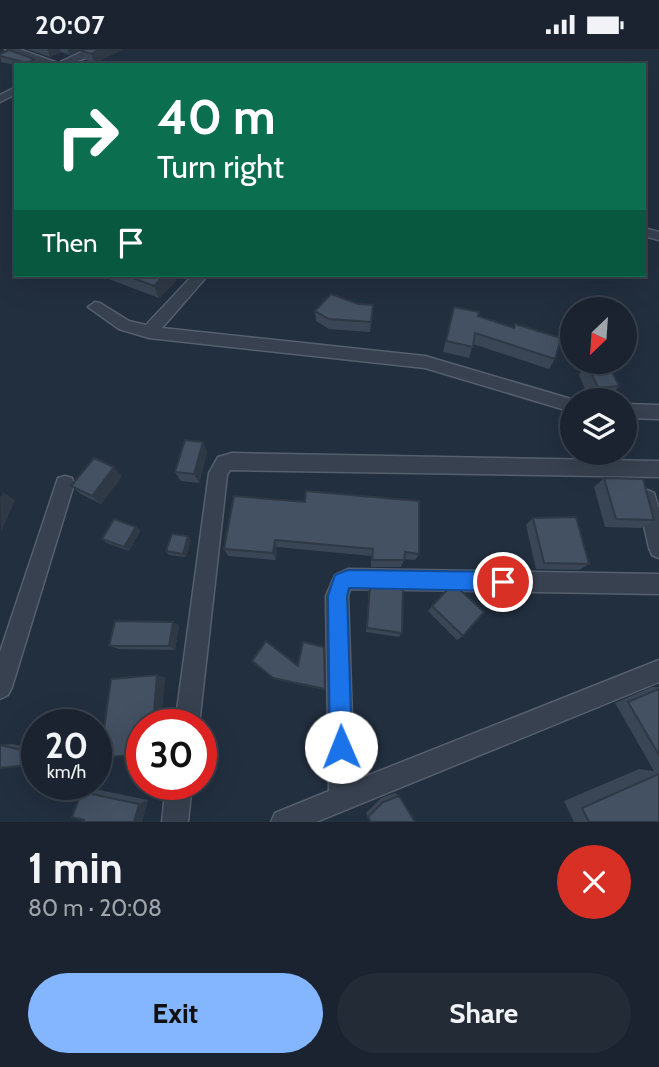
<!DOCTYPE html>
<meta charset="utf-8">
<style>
:root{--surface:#1a232f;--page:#232b37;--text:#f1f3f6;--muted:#9fa4aa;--line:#38404b;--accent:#83b6fe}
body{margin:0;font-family:Cabin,sans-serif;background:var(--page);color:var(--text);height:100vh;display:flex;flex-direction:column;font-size:26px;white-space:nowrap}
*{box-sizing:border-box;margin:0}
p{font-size:23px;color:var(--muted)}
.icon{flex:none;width:38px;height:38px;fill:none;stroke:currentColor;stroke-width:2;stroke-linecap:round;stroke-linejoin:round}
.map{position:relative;height:773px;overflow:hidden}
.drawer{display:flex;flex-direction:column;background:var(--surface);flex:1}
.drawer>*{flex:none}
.banner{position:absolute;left:14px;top:14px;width:632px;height:214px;border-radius:0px;box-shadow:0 7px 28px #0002,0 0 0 2px var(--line);background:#0b6e4f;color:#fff;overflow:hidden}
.needle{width:46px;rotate:205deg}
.controls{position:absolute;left:560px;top:248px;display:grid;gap:14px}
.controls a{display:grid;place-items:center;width:77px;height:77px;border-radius:50%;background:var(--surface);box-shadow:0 7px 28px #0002,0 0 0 2px var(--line);font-size:35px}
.speed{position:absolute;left:21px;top:660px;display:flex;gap:14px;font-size:35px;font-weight:700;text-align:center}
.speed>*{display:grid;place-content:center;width:91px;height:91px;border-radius:50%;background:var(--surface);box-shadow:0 7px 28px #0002,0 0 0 2px var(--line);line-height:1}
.speed small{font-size:18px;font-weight:400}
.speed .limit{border:10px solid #d22;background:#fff;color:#111}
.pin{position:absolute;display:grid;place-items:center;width:60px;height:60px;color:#fff;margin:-30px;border:4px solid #fff;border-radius:50%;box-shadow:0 2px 7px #0007}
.me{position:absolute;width:77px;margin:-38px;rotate:359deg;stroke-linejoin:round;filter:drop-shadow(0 0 5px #0008)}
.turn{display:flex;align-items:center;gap:24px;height:147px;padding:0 28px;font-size:32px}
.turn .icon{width:91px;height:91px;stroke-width:2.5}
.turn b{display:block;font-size:49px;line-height:60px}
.then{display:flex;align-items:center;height:66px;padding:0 28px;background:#0003;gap:14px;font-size:26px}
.round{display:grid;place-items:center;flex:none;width:74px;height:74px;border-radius:37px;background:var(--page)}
.head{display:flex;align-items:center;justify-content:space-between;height:119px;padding:0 28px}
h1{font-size:42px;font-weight:800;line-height:52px}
.button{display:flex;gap:14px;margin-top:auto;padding:14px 28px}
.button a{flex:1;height:80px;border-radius:42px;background:var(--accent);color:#111;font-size:28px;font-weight:800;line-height:80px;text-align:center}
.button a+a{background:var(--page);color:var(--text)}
.status{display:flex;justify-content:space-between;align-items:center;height:49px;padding:0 35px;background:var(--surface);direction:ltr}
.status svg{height:19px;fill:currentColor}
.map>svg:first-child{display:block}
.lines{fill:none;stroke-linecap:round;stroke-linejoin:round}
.street-casing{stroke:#555f6d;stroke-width:3}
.street{fill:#37414f;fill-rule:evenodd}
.wall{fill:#3a4655}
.shaded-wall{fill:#2f3945}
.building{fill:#435163;stroke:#2f3945;stroke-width:2}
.route{fill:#1a73e8;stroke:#114b97;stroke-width:2}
</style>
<div class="status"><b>20:07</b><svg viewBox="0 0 49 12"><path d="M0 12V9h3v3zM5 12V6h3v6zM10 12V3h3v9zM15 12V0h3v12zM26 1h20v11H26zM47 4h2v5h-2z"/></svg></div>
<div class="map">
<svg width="659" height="773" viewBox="0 0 659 773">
<rect width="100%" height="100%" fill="#222f3f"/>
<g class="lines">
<g class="street-casing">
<g id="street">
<path d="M 5,0 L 19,0 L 58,14 L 88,0 L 100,0 C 72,22 34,19 5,0 Z"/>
<polygon points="16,38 16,45 0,53 0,46"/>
<polygon points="644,179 659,183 659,191 644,187"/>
<polygon points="193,226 208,226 162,279 425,307 578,352 572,352 572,363 425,319 149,289 119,280 88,258 95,253 100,254 129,272 146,276"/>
<polygon points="625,355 659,356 659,370 625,369"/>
<polygon points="232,404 659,412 659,428 230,421 227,426 199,676 175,676 209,424 218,408"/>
<polygon points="65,427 72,429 74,435 12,638 8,646 0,650 0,603 58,429"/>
<polygon points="647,441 654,444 659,460 659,509 652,506 649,499 638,450 640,444"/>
<polygon points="348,520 659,525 659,545 350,540 348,547 354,732 659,611 659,633 316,773 271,773 275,764 329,742 326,547 335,526"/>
<polygon points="166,735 192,735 188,773 162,773"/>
</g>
</g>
<use href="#street" class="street"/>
</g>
<g class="wall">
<polygon points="27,0 82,0 70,6 61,3 50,8"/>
<polygon points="85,0 123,0 95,14 86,11 82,2"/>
<polygon points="0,5 34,10 37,16 16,16 1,13"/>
<polygon points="98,226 174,226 176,232 159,249"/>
<polygon points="358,255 373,256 370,283 329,280 316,272 315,262"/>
<polygon points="454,258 478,267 555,310 549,320 473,295 469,309 443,303"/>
<polygon points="587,315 619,337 610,348 589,349 579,326"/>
<polygon points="203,393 207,403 199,434 181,432 175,423"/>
<polygon points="122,427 101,455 81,445 71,437"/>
<polygon points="604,429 654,471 642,479 605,478 594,438"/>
<polygon points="234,447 419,505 415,511 404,510 401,518 371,518 371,507 277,498 276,511 228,507 224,500"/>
<polygon points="533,469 589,515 579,521 536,520 526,476"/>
<polygon points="136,478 140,482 129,502 107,494 102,490"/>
<polygon points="191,491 186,508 169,506 166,502"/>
<polygon points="370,537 402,584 399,588 366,583 369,543"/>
<polygon points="449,539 463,587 457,591 428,562"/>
<polygon points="173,573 179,577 175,601 119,600 109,597"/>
<polygon points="324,598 325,641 275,630 252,612 298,617"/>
<polygon points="652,638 659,638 659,773 574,773 564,752 639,720 654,722 615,654"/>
<polygon points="12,695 37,700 37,715 0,719 0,696"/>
<polygon points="94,740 148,751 142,773 84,771 82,743"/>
<polygon points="395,744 399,747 368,768 366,764 381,749"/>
</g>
<g class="shaded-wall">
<polygon points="47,0 60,0 61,3 50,8"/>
<polygon points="67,0 82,0 70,6"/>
<polygon points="101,0 123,0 95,14 91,5"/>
<polygon points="34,10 37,16 28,16 27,14"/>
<polygon points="165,226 174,226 176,232 159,249 154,237"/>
<polygon points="203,393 207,403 199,434 194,425"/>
<polygon points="114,418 122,427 101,455 92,447"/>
<polygon points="3,443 15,451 1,483 0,449"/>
<polygon points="136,478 140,482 129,502 124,498"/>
<polygon points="188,487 191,491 186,508 183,505"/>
<polygon points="275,491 277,498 276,511 273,504"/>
<polygon points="173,573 179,577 175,601 169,597"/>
<polygon points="157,626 165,628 161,676 153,676"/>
<polygon points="148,751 142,773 134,773 139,755"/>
</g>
<g class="building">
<polygon points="85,0 101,0 91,5 82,2"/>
<polygon points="9,1 34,10 27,14 0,7 0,5"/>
<polygon points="125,226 165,226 154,237"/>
<polygon points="331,245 358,255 373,256 371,273 329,270 315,262"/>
<polygon points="454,258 479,263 478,267 514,279 515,275 561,289 555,310 475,284 473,298 446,292"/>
<polygon points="608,314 619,337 598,339 587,315"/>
<polygon points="185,391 203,393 194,425 175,423"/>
<polygon points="94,409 114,418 92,447 71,437"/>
<polygon points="604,429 643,430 654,471 616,470"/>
<polygon points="306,442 419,452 419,505 405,503 404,511 372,511 373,500 275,491 273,504 224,500 234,447 305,453"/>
<polygon points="576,468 589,515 544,514 533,469"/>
<polygon points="114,470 136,478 124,498 102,490"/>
<polygon points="172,485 188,487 183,505 166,502"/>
<polygon points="370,537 403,538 402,584 367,579"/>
<polygon points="449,539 458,539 484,563 463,587 432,557"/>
<polygon points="115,572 173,573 169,597 109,597"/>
<polygon points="266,592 298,617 303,593 324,598 325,640 273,629 252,612"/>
<polygon points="157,626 153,676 142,676 142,705 100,709 111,630"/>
<polygon points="659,640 659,706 628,653"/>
<polygon points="0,696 37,705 37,715 0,719"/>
<polygon points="659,725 659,773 589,773 582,759"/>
<polygon points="82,743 139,755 134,773 83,773 84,771 72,768"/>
<polygon points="399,747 415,773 371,773 368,768 383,753"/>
</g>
<polygon class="route" points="348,521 503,523 510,526 513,533 510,539 503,542 349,539 347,547 352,698 349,706 341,709 333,706 330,698 328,547 335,526"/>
</svg>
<div class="controls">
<a><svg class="needle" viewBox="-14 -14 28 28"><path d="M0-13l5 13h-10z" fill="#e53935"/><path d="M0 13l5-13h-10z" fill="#9fa4aa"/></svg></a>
<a><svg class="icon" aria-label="layers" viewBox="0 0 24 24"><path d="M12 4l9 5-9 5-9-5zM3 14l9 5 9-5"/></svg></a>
</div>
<div class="speed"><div>20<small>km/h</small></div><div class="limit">30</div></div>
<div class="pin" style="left:503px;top:533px;background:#d93025"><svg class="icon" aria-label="arrive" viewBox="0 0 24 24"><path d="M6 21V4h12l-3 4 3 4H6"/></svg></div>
<svg class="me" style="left:341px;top:698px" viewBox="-20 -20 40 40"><circle r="19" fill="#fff"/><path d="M0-13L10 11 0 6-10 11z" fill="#1a73e8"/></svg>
<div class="banner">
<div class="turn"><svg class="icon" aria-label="right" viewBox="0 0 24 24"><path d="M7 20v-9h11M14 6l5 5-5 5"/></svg><div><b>40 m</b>Turn right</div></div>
<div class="then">Then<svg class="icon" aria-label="arrive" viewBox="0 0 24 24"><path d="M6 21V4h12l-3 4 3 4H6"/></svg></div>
</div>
</div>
<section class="drawer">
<div class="head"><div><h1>1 min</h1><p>80 m · 20:08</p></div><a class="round" style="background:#d93025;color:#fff"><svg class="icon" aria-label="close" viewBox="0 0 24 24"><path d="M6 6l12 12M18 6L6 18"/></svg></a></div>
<div class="button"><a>Exit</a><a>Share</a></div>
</section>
